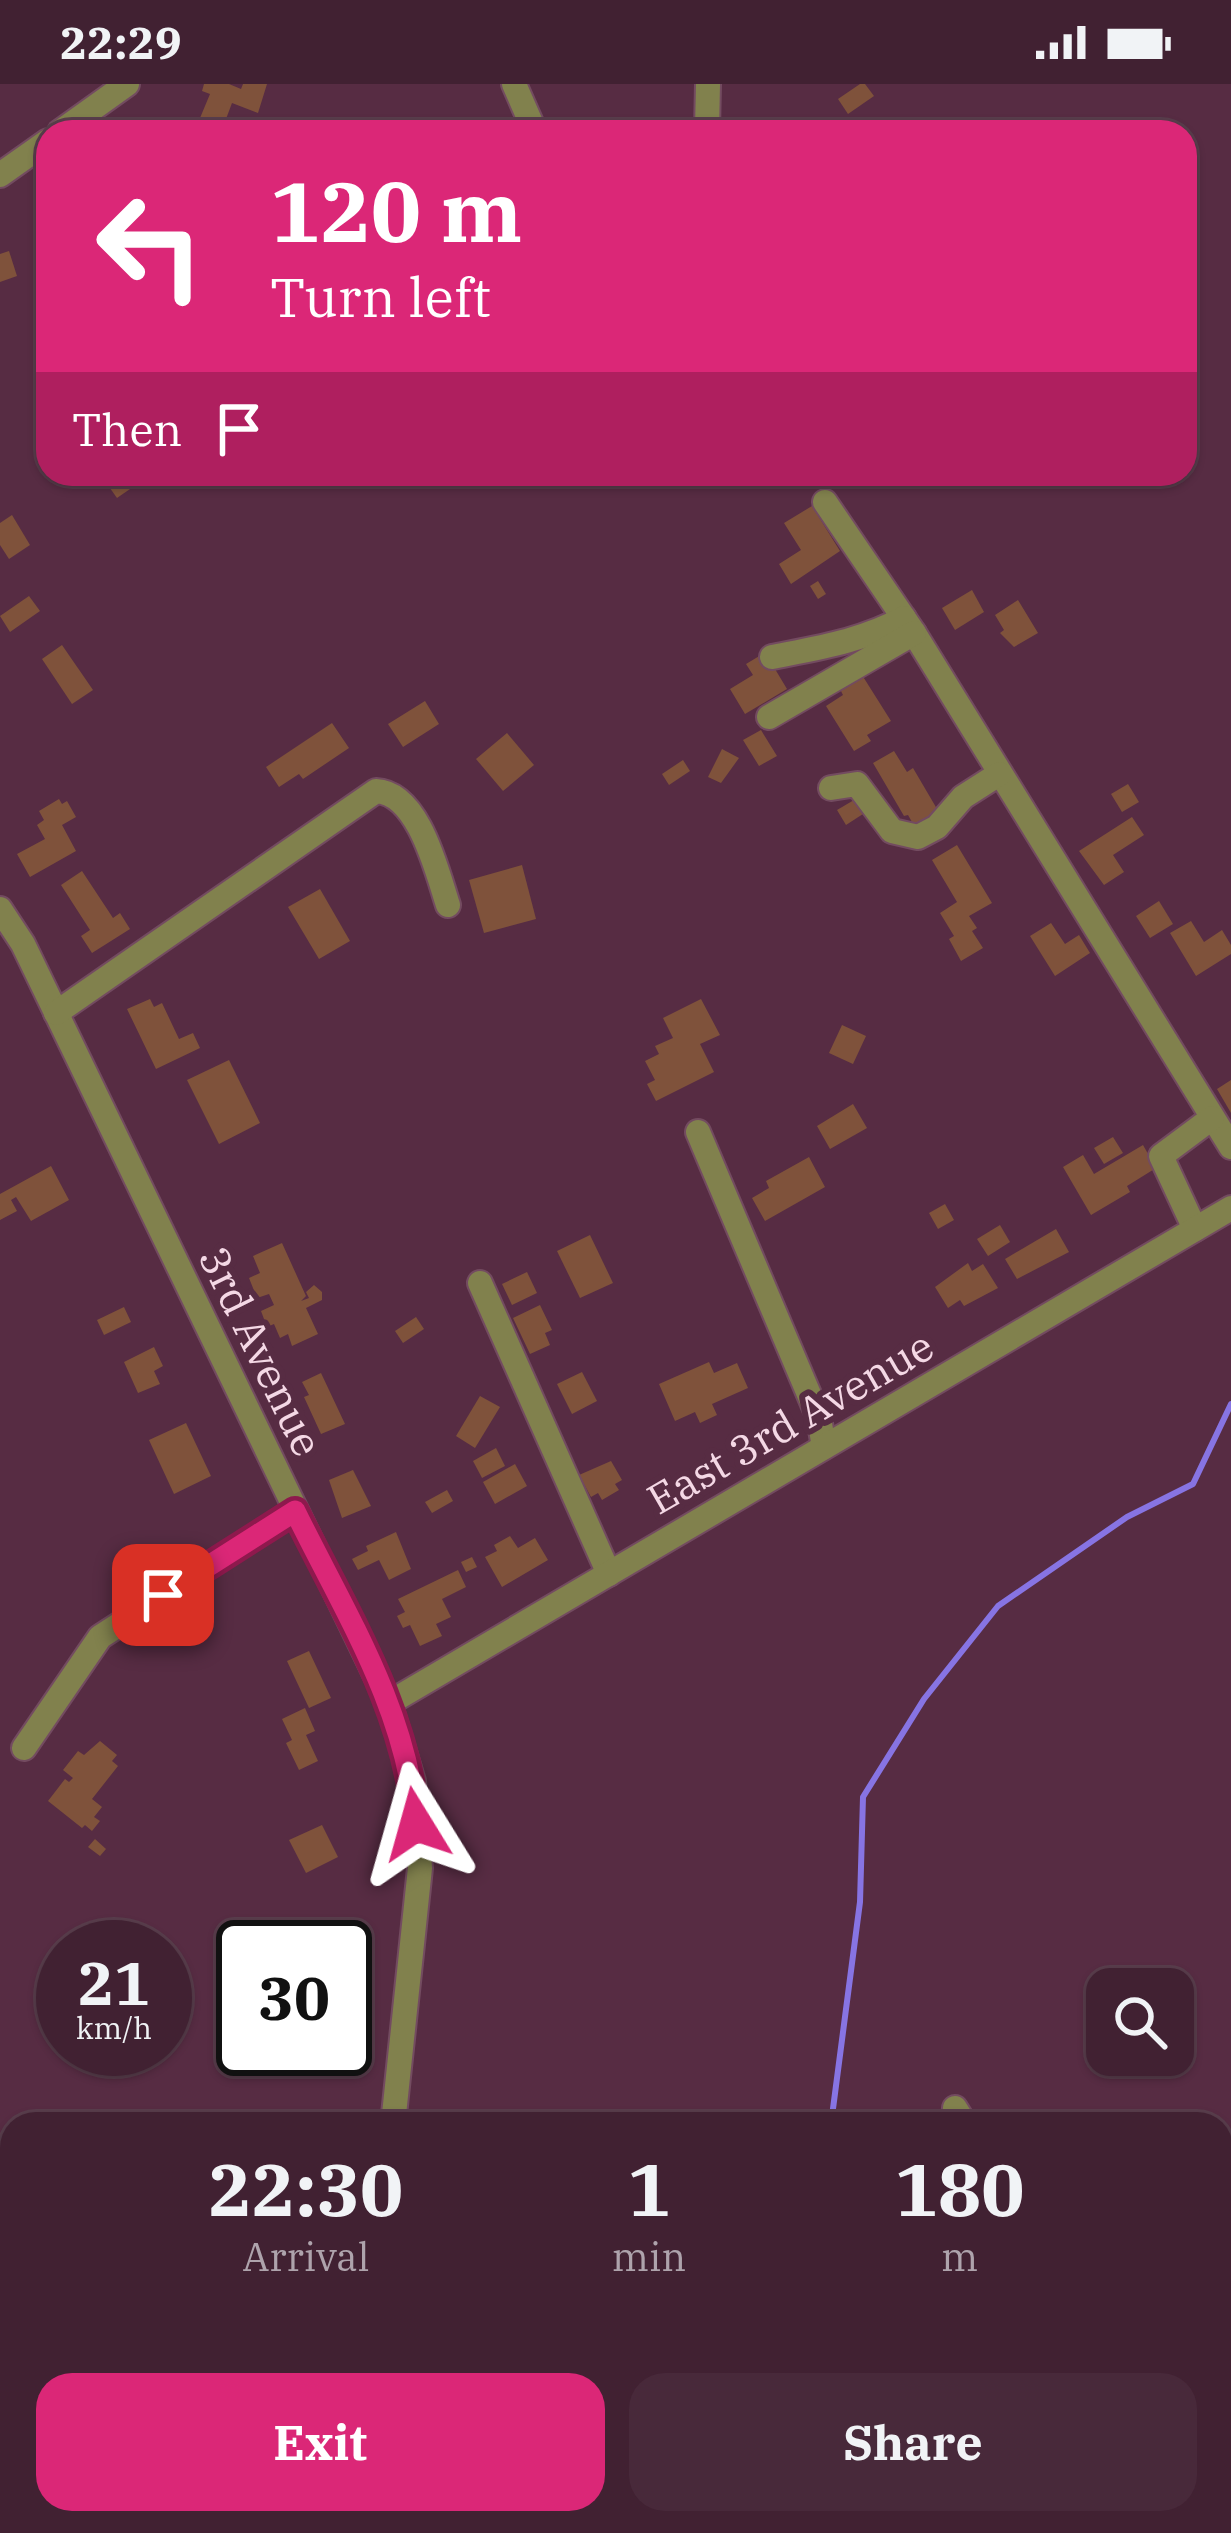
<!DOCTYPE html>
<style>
:root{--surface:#412132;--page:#48293a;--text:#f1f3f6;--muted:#aea3ac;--line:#5a3e4d;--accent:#db2777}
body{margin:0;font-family:"IBM Plex Serif",serif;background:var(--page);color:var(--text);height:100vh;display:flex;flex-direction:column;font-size:45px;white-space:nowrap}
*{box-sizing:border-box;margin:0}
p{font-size:39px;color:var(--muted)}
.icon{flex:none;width:66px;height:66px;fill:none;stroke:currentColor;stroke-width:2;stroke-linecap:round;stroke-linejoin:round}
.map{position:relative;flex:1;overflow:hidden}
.details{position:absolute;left:0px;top:2028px;width:1233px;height:423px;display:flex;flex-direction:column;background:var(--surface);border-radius:36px 36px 0 0;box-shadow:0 3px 9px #0004,0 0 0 3px var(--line)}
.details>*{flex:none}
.banner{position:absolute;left:36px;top:36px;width:1161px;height:366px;border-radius:36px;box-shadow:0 3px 9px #0004,0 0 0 3px var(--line);background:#db2777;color:#fff;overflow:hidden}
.fabs{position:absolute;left:1086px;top:1884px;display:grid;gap:24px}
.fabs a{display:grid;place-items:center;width:108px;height:108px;border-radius:24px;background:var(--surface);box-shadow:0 3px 9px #0004,0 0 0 3px var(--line);font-size:60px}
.speed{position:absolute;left:36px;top:1836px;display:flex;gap:24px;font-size:60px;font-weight:700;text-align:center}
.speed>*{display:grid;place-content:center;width:156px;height:156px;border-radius:50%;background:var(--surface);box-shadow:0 3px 9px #0004,0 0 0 3px var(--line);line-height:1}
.speed small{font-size:30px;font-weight:400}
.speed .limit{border:6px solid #111;border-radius:18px;background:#fff;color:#111}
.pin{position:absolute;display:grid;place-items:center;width:102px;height:102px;color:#fff;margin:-51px;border-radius:24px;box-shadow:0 6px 18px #0006}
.me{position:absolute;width:132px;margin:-66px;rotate:352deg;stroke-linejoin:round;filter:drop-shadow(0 0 9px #0008)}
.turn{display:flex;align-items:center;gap:42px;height:252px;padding:0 36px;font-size:54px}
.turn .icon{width:156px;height:156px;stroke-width:2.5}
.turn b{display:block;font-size:84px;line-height:102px}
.then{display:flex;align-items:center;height:114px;padding:0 36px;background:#0003;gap:24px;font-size:45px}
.eta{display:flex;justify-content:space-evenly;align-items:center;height:204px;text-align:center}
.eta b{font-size:72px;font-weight:800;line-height:84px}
.primary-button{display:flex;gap:24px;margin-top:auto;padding:24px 36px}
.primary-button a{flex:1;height:138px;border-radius:36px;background:var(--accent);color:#fff;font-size:48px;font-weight:800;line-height:138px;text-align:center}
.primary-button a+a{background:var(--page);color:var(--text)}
.status{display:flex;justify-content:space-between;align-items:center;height:84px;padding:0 60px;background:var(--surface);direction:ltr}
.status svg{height:33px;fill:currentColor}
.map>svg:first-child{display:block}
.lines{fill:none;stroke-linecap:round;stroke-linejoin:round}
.stream{stroke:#8774e3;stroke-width:6}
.building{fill:#7f523b}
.minor-casing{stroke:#734b60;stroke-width:28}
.minor{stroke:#81814d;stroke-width:24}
.route-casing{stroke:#8e194d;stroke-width:30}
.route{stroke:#db2777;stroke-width:21}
.labels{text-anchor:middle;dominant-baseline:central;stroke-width:12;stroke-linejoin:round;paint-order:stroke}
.street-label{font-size:42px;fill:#f4d8e5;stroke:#572c43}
</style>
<div class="status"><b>22:29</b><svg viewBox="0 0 49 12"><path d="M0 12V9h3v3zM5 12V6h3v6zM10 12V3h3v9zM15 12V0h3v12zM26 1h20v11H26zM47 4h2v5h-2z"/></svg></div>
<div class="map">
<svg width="1231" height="2449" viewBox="0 0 1231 2449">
<rect width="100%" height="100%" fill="#572c43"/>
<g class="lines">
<g class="stream">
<polyline points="831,2040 860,1818 863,1713 924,1615 998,1522 1127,1433 1193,1400 1231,1320"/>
<polyline points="862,2449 869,2439"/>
</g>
</g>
<g class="building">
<polygon points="204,0 229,0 241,5 243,0 267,0 258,29 232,19 223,43 200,34 210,10 202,7"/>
<polygon points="860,0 865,0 874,12 848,30 838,15"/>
<polygon points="9,167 17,192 0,198 0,170"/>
<polygon points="100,390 139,390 143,396 117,414"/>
<polygon points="812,422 840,467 791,500 779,480 801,466 784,439"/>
<polygon points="12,431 30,461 9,475 0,461 0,439"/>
<polygon points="818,497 826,510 818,515 810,502"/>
<polygon points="972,506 984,528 955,546 942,524"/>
<polygon points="29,512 40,527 10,548 0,532"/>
<polygon points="1018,516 1038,549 1014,563 1000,549 1004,546 995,531"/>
<polygon points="62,561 93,606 72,620 42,575"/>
<polygon points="761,571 772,580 787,605 745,630 730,605 753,591 746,580"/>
<polygon points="862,591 891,637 867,651 871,657 854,667 826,622 843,611 840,605"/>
<polygon points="425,617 439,640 403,663 388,640"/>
<polygon points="332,639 349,664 303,695 299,690 279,703 266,683"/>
<polygon points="761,646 777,672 759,682 743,656"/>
<polygon points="507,649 534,681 503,707 476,675"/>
<polygon points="722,665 739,674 721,699 708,693"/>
<polygon points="894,667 907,688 913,684 940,730 916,745 908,731 904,732 873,679"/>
<polygon points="683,676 690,687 669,701 662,690"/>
<polygon points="1128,700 1139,718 1122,728 1111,710"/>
<polygon points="59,715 62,720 67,717 76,733 62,741 76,767 30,793 17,770 45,755 37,741 44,736 39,727"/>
<polygon points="854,716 863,730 846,741 837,726"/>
<polygon points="1132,733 1144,751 1113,771 1124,788 1104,801 1079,767"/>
<polygon points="957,761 992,819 969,832 977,844 972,847 983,864 961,877 949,855 954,852 940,829 957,818 932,776"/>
<polygon points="522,781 536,835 484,849 469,796"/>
<polygon points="82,787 113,834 120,829 130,845 92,869 81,852 90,846 61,801"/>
<polygon points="320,805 350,857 319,875 288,823"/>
<polygon points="1159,817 1173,840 1150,854 1136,832"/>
<polygon points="1191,837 1204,858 1222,846 1231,861 1231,870 1196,892 1170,849"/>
<polygon points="1051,839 1065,860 1079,851 1090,869 1055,892 1030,852"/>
<polygon points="150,915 154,923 162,919 179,955 193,949 200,964 156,985 127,925"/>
<polygon points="701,915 720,951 700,960 714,988 656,1017 647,1000 655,996 645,977 659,970 655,962 673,954 663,934"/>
<polygon points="842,941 866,952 853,980 829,969"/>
<polygon points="229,976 260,1039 219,1060 187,996"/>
<polygon points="1231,996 1231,1029 1217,1005"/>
<polygon points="853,1020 867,1044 830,1065 817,1042"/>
<polygon points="1113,1053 1123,1069 1104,1080 1094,1064"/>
<polygon points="1143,1061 1156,1084 1127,1102 1130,1108 1091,1131 1063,1083 1083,1071 1094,1090"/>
<polygon points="809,1073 825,1103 765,1137 752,1114 769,1104 766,1097"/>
<polygon points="51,1082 69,1116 31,1137 16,1113 11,1116 17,1127 0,1136 0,1110"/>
<polygon points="945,1120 954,1136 938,1145 929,1129"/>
<polygon points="1000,1141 1010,1158 988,1172 977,1155"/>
<polygon points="1056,1145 1069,1168 1017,1195 1005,1175"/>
<polygon points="590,1151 613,1199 580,1214 557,1167"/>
<polygon points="282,1159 306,1212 301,1217 309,1214 306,1208 314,1201 322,1208 322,1216 306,1224 318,1250 292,1262 288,1250 280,1254 274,1240 267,1243 261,1227 274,1221 269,1210 257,1214 249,1194 260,1189 253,1172"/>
<polygon points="968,1179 972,1187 983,1180 998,1204 964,1222 960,1216 948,1224 935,1203"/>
<polygon points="527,1188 537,1209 512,1221 502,1200"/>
<polygon points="540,1221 552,1246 545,1249 550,1261 530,1270 513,1234"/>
<polygon points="124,1223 131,1238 104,1251 97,1236"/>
<polygon points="416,1233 424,1245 403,1259 395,1247"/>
<polygon points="154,1263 163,1282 154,1287 160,1300 138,1309 124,1278"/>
<polygon points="709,1278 714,1289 737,1279 748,1304 712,1320 717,1331 700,1339 695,1328 675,1337 659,1300"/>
<polygon points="582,1288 597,1317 572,1330 557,1300"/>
<polygon points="321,1289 345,1340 321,1350 304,1313 309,1311 302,1298"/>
<polygon points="480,1312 500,1323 475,1364 456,1352"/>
<polygon points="186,1339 211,1392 174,1410 149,1356"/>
<polygon points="496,1364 505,1382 482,1394 473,1377"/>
<polygon points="611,1377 622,1396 615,1400 619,1406 602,1416 598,1409 591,1413 579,1391"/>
<polygon points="515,1380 527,1402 495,1420 483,1398"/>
<polygon points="353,1386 371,1422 342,1434 329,1396"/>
<polygon points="447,1406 453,1417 432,1429 425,1418"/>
<polygon points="396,1448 411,1485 389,1496 379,1476 358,1486 352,1475 368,1467 366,1462"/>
<polygon points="510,1452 518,1464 535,1454 548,1476 502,1503 485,1473 497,1467 494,1461"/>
<polygon points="472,1473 477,1483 466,1488 461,1478"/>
<polygon points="458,1486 466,1503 442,1515 451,1533 436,1540 442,1552 420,1562 410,1541 403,1544 397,1532 405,1528 398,1515"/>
<polygon points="309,1567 331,1614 309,1624 287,1577"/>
<polygon points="305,1624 315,1647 306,1651 318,1677 299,1686 286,1659 292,1656 282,1635"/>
<polygon points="100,1657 117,1671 112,1677 118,1682 92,1715 102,1723 94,1733 100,1737 92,1747 85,1741 82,1744 48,1717 65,1695 69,1698 73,1694 63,1686 78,1667 84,1671"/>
<polygon points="322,1741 338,1773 306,1789 289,1756"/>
<polygon points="95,1755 106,1765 100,1772 88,1763"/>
</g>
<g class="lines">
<g class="minor-casing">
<g id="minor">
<polyline points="514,0 535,48"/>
<polyline points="708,0 707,46 711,48"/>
<polyline points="60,48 127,0"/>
<polyline points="0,91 48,57"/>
<polyline points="825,418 914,549 1231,1063"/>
<path d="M 772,573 C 817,564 863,557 904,534"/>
<polyline points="769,633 914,549"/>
<polyline points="831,704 857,700 892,747 918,753 937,743 963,713 999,690"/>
<polyline points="0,825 23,860 389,1619 413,1697 420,1784 393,2040"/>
<path d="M 56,929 L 376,707 C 419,709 437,788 448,821"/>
<polyline points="698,1048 819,1334 824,1363"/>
<polyline points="1195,1145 1161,1072 1212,1034"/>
<polyline points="480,1199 609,1490"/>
<polyline points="389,1619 1231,1124"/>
<polyline points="24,1664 100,1553 294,1427"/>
<polyline points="955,2024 965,2040"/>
<polyline points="1192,2439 1198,2449"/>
<polyline points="351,2449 352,2439"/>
</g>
</g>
<use href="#minor" class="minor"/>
</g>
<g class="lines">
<g class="route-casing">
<path id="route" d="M 163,1511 L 295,1427 C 344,1527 408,1627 416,1740"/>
</g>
<use href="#route" class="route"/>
</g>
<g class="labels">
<g class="street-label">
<text transform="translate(261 1267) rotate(64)">3rd Avenue</text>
<text transform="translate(790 1338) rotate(-30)">East 3rd Avenue</text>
</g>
</g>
</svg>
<div class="fabs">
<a><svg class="icon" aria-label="search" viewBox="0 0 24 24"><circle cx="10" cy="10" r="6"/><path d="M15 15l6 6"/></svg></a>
</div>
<div class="speed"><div>21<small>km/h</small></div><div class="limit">30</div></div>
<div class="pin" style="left:163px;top:1511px;background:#d93025"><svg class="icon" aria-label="arrive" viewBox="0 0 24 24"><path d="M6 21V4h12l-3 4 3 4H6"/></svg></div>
<svg class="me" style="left:416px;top:1740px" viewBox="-20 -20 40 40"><path d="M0-17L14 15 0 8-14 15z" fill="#db2777" stroke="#fff" stroke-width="4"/></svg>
<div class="banner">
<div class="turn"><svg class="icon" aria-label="left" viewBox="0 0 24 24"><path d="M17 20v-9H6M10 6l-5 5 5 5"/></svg><div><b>120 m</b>Turn left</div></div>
<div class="then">Then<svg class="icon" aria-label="arrive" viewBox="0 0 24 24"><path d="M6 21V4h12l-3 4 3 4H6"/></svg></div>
</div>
<section class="details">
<div class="eta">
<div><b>22:30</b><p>Arrival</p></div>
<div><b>1</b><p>min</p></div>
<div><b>180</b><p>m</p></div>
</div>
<div class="primary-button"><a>Exit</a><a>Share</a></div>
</section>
</div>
